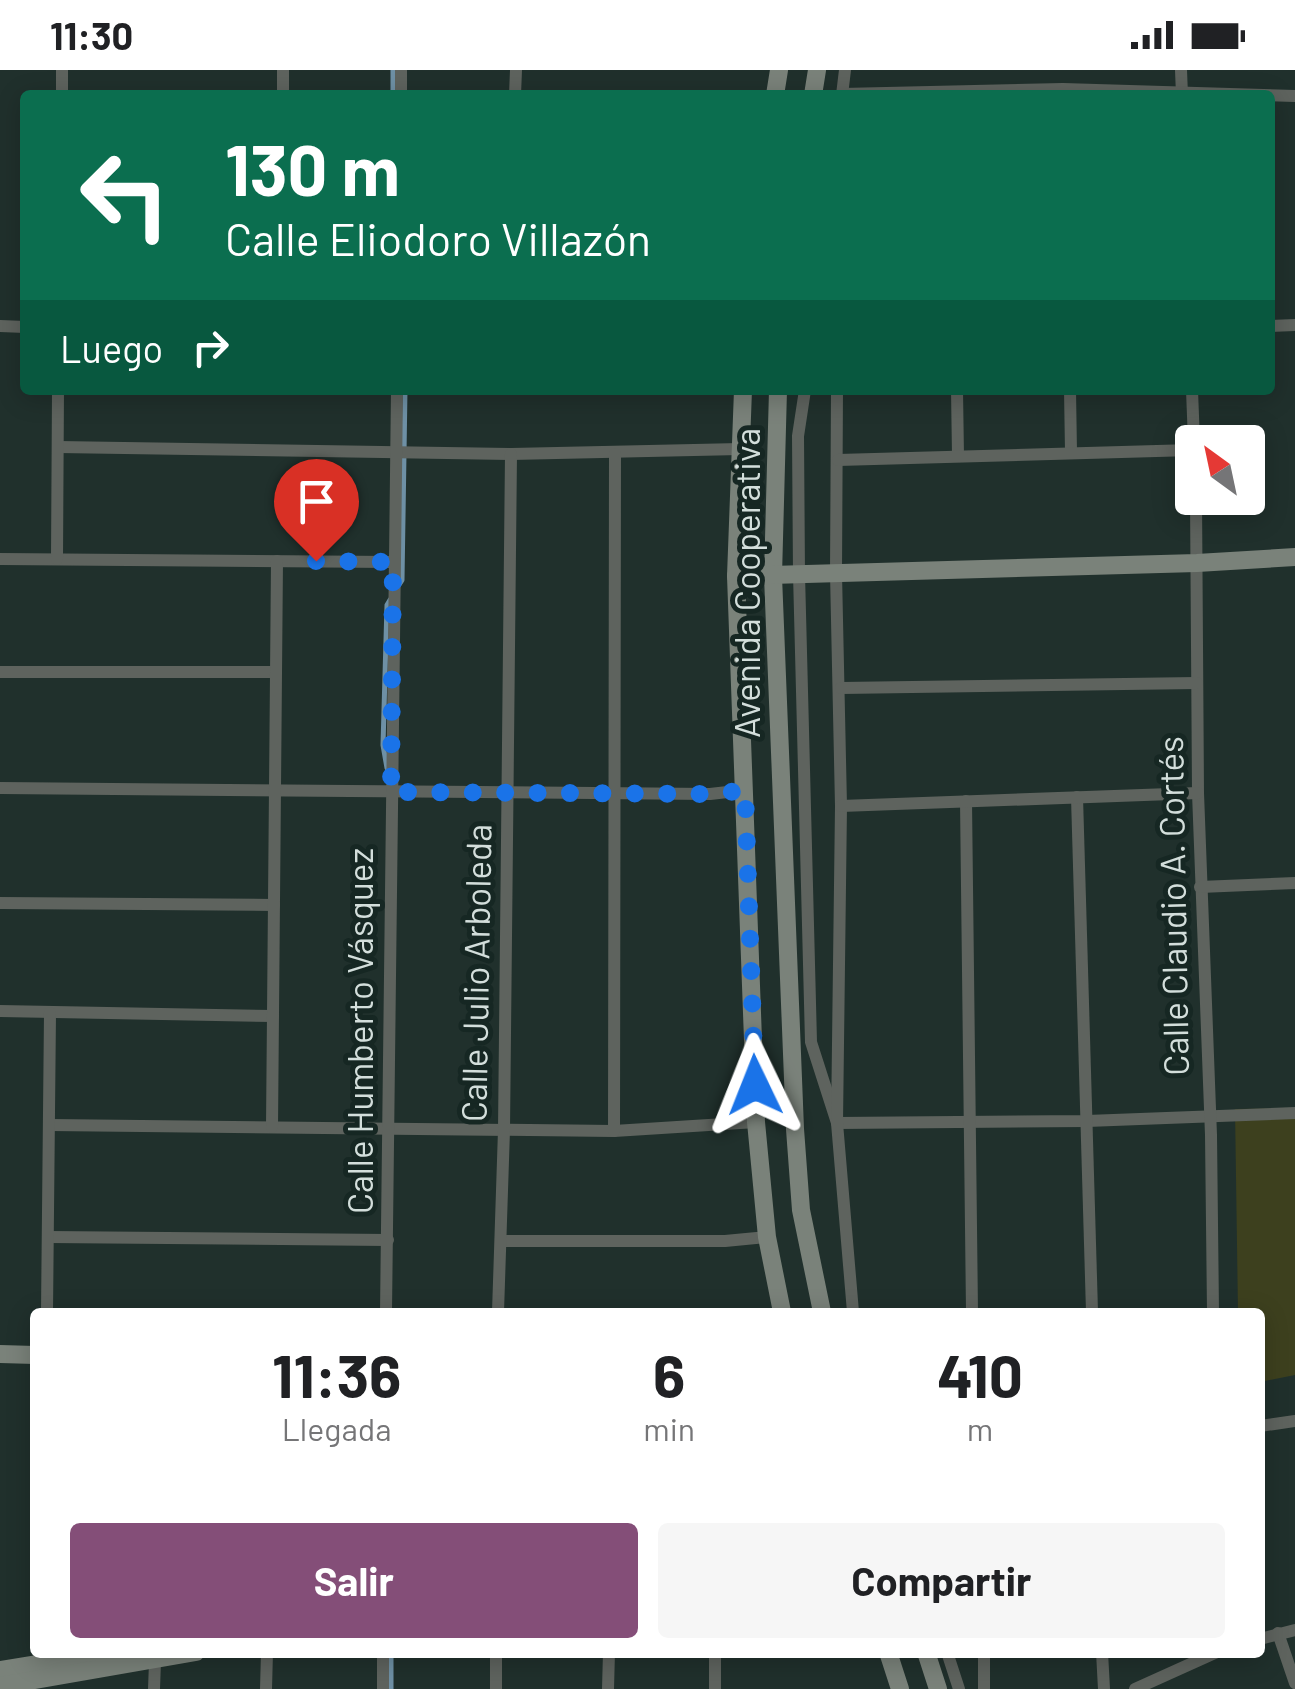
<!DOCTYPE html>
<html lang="es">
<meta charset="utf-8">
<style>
:root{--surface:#fff;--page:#f6f6f6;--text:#202124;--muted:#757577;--accent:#844e78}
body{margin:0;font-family:Barlow,sans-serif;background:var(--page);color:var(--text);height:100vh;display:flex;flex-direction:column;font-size:38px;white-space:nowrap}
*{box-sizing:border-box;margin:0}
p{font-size:32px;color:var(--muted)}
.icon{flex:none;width:55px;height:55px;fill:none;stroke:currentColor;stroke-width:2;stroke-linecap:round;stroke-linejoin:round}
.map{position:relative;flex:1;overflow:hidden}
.drawer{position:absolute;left:30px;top:1238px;width:1235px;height:350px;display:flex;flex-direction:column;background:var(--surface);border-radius:10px;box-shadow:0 5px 25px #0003}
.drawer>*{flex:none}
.banner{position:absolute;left:20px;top:20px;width:1255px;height:305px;border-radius:10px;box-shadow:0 5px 25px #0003;background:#0b6e4f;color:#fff;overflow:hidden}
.needle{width:65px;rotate:327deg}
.controls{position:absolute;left:1175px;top:355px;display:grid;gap:20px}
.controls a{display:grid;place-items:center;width:90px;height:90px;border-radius:10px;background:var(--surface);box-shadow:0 5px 25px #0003;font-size:50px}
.pin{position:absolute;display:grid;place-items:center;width:85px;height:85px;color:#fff;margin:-102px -42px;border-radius:50% 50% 50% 0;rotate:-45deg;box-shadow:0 0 10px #0007}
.pin .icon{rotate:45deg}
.me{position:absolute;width:110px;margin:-55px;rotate:358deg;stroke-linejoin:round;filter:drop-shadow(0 0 8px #0008)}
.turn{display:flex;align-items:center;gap:35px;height:210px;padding:0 40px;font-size:45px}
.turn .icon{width:130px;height:130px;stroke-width:2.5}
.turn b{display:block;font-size:70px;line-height:85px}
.then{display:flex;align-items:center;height:95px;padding:0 40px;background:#0003;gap:20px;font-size:38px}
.eta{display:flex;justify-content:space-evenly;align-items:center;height:170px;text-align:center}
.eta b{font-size:60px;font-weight:700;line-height:70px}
.action{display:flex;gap:20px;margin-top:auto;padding:20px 40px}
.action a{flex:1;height:115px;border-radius:10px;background:var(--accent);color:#fff;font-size:40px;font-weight:700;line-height:115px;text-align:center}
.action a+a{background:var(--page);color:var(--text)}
.status{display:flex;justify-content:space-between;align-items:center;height:70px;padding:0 50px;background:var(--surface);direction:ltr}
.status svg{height:28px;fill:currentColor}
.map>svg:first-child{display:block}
.park{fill:#3d401e}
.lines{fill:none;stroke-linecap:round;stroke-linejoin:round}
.stream{stroke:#6e90a5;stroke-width:5}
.street{stroke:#5e635e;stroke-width:12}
.secondary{stroke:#7a827a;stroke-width:18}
.route{stroke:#1a73e8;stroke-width:18;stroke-dasharray:0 32.4}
.labels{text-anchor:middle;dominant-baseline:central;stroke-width:10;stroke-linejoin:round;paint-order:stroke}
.street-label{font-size:35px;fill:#d3dedb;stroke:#162723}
</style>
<div class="status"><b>11:30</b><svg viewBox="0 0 49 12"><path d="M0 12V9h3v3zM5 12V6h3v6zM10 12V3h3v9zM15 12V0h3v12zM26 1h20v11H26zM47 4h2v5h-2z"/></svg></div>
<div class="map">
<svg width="1295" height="1619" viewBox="0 0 1295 1619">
<rect width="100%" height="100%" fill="#20302c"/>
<polygon class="park" points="1295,1038 1295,1305 1260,1312 1260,1242 1238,1242 1235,1039"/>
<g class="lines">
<g class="stream">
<polyline points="393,0 393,25"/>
<polyline points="398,516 402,510 405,320"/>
<polyline points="387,698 383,675 387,535 390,530"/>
<polyline points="391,1619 391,1582"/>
</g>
<g class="street">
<polyline points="62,0 62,25"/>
<polyline points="1181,0 1182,25"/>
<polyline points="842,24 1063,19 1295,26"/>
<polyline points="283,25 283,0"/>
<polyline points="401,25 401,0"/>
<polyline points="515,25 516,0"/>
<polyline points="842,25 845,0"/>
<polyline points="0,256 25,257"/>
<polyline points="1270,256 1295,255"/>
<polyline points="805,320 798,366 799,504 811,972 837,1053 1087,1051 1295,1043"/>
<polyline points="837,320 836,503 841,736 837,1053 853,1242"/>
<polyline points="957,320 958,386"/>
<polyline points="1070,320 1071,382"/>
<polyline points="1192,320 1194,372"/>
<polyline points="58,377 511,384 740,379"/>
<polyline points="838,390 1192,380"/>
<polyline points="1196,428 1198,723 1211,1065 1213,1242"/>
<polyline points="0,489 393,492"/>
<polyline points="57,489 58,320"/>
<polyline points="0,602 276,602"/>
<polyline points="841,618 1197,613"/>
<polyline points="0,718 710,724 745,720"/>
<polyline points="1077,727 1092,1242"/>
<polyline points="966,731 972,1242"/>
<polyline points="841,736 1198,723"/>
<polyline points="1200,817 1295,813"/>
<polyline points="0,833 274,835"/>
<polyline points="0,941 273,946"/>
<polyline points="50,1055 614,1061 756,1052"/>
<polyline points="272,1057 277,491"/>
<polyline points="614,1061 615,384"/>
<polyline points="48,1167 388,1170"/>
<polyline points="502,1171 725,1171 767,1167"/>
<polyline points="47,1242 50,943"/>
<polyline points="386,1242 397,320"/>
<polyline points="498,1242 504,1060 511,384"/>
<polyline points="1260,1356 1295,1351"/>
<polyline points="1278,1563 1295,1613"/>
<polyline points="1260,1569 1295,1560"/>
<polyline points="947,1582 959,1619"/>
<polyline points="984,1582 984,1619"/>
<polyline points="1102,1582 1104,1619"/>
<polyline points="154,1619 155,1592"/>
<polyline points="266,1619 267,1582"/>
<polyline points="383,1619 383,1582"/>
<polyline points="496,1619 496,1582"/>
<polyline points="608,1619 609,1582"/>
<polyline points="715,1619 715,1582"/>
<polyline points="1135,1619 1217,1582"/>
</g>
<g class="secondary">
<polyline points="775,25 779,0"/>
<polyline points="813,25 817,0"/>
<polyline points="743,320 736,506 756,1052 767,1167 782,1242"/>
<polyline points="778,320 773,506 795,1059 801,1140 822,1242"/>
<polyline points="736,506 1197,493 1295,487"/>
<polyline points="0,1284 35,1285"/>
<polyline points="888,1582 900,1619"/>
<polyline points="926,1582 938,1619"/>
<polyline points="0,1600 112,1582"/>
<polyline points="0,1616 196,1582"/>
</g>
</g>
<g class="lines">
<polyline class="route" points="316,491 393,492 391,722 715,724 745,720 755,1015"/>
</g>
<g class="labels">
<g class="street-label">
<text transform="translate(746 513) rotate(-90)">Avenida Cooperativa</text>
<text transform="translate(1172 836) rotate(-91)">Calle Claudio A. Cortés</text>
<text transform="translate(475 903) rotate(-89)">Calle Julio Arboleda</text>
<text transform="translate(359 961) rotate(-90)">Calle Humberto Vásquez</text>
</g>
</g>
</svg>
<div class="controls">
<a><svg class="needle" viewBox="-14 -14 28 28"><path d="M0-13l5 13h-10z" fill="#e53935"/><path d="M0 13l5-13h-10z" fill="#757577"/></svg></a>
</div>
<div class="pin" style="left:316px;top:491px;background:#d93025"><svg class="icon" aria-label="arrive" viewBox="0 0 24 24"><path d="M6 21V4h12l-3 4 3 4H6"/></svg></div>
<svg class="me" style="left:755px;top:1015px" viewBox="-20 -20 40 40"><path d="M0-17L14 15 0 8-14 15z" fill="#1a73e8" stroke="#fff" stroke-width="4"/></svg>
<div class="banner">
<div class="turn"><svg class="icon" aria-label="left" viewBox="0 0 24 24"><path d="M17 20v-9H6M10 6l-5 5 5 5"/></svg><div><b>130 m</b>Calle Eliodoro Villazón</div></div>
<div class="then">Luego<svg class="icon" aria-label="right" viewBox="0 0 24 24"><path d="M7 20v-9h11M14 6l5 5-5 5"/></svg></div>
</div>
<section class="drawer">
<div class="eta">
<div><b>11:36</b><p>Llegada</p></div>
<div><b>6</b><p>min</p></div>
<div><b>410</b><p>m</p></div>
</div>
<div class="action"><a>Salir</a><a>Compartir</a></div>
</section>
</div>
